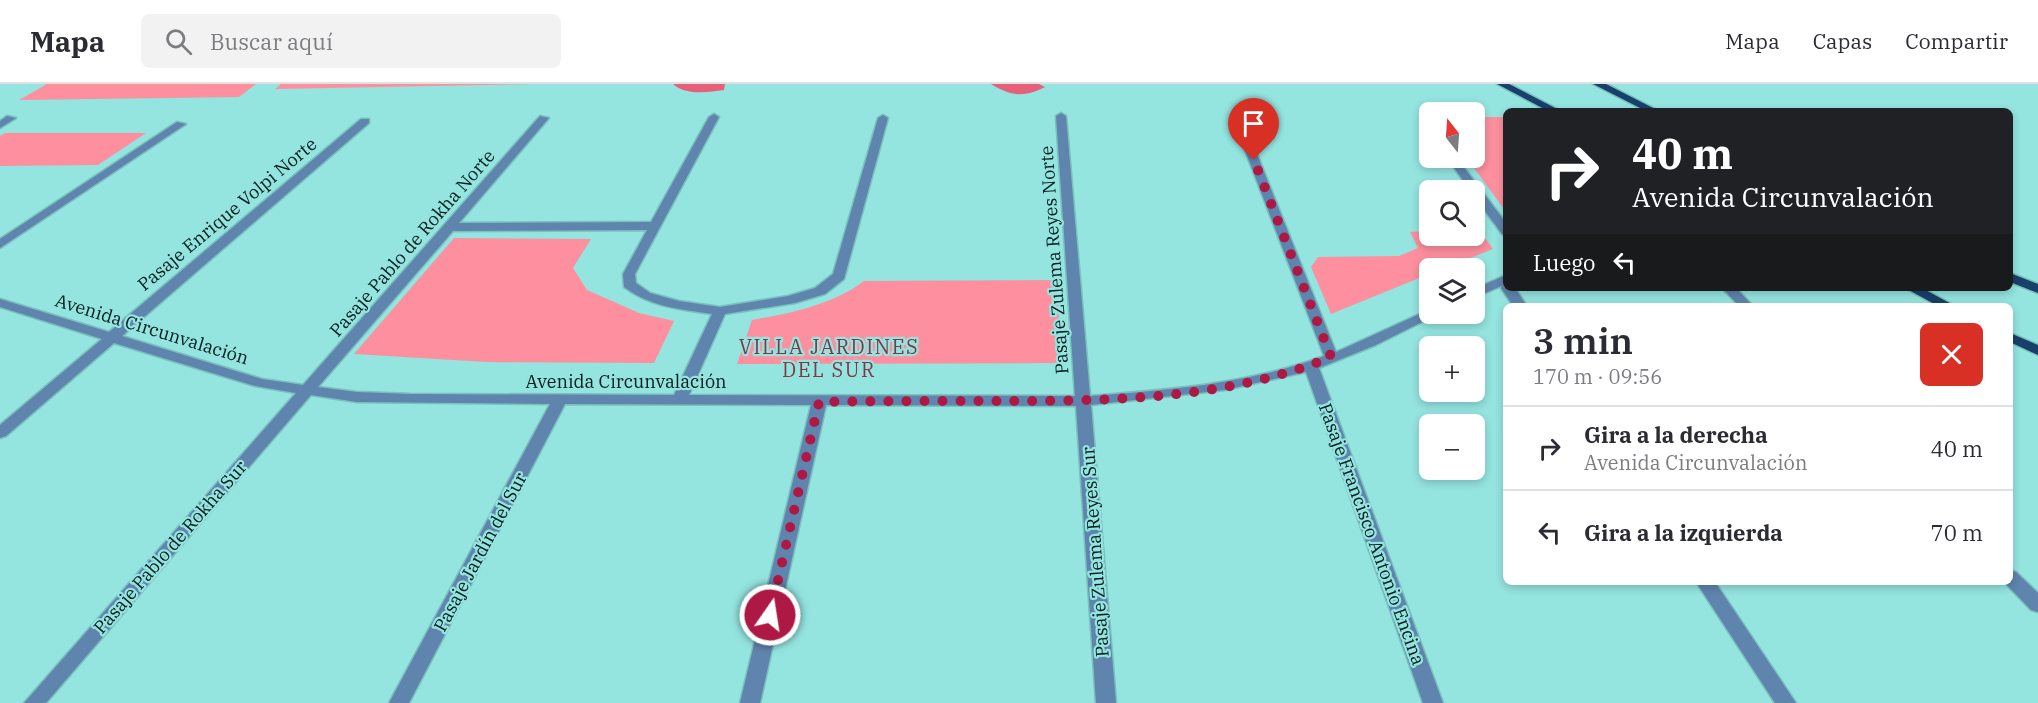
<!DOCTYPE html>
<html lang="es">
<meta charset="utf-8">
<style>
:root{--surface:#fff;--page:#f2f2f3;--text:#2b2b33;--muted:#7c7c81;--line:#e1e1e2}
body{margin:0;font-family:"IBM Plex Serif",serif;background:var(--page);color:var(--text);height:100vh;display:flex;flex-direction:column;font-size:22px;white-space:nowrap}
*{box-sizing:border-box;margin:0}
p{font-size:20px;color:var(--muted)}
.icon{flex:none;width:33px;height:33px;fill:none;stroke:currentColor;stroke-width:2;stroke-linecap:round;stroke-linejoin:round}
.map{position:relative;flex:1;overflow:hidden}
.panel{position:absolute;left:1503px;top:219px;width:510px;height:282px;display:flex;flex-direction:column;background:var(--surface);border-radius:9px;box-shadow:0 3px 9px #0003}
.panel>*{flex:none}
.guide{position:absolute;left:1503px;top:24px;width:510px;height:183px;border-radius:9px;box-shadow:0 3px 9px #0003;background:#202124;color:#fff;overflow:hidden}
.needle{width:39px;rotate:343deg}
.fabs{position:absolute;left:1419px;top:18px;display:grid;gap:12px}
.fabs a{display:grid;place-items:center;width:66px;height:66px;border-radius:9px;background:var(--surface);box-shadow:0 3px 9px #0003;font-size:30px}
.pin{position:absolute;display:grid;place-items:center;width:51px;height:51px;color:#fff;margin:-62px -26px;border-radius:50% 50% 50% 0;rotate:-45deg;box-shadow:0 0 6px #0007}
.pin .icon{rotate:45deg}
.me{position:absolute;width:66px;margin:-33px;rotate:13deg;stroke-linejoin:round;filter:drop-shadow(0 0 4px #0008)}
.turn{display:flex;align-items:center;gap:21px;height:126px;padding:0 30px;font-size:27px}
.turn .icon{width:78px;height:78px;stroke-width:2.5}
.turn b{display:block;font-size:42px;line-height:51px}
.then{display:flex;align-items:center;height:57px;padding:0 30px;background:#0003;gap:12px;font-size:22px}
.round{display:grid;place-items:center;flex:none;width:63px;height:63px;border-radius:9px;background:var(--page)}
.head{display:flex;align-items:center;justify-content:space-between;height:102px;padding:0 30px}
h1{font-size:36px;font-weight:600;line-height:45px}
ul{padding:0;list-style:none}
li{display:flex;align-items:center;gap:18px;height:84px;padding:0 30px;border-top:2px solid var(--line)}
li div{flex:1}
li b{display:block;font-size:22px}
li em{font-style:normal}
header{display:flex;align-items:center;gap:36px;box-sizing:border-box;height:84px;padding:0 30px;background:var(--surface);border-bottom:2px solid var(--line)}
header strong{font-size:28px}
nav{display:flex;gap:33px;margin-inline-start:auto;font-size:21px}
.search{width:420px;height:54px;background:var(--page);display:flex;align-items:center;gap:15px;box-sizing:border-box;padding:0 21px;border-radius:9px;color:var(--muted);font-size:22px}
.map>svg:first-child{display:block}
.green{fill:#fd8f9e}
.forest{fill:#e76079}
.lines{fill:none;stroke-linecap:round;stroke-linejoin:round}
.street-casing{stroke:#7ac0bd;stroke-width:3}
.primary-casing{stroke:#7ac0bd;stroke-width:3}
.street{fill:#5f84ad;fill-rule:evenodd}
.primary{fill:#17406a;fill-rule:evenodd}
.route{stroke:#ad1944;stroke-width:10;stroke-dasharray:0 18}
.labels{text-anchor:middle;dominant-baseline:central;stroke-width:4.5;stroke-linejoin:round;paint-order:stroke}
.street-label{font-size:18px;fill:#031c1b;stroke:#94e4e0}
.neighbourhood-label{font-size:20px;letter-spacing:1.5px;fill:#813945;stroke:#94e4e0}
</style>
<header>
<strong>Mapa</strong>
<div class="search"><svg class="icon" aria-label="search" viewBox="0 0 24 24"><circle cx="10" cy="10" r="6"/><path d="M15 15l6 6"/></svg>Buscar aquí</div>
<nav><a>Mapa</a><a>Capas</a><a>Compartir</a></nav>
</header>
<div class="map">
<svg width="2038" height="619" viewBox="0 0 2038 619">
<rect width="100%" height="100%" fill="#94e4e0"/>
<g class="green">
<polygon points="47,0 256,0 239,13 19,16"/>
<polygon points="281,0 533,0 275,5"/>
<polygon points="1475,33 1506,33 1506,128 1467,74 1474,74 1475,43 1478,41"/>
<polygon points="5,49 146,49 98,81 0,82 0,52"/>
<polygon points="1429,147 1430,152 1474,152 1475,147 1480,147 1493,165 1444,184 1430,184 1429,190 1331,230 1311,183 1318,173 1399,172 1418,164 1410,148"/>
<polygon points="454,154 591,155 573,184 587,206 639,229 674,237 654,279 487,278 354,270"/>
<path d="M 1058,196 L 1060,279 L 737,280 L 752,236 C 792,229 832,221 864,197 Z"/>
</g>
<g class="forest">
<path d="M 673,0 L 725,0 L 724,6 C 708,8 686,12 673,0 Z"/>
<path d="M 991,0 L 1039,0 L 1045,3 C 1023,14 1011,12 991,0 Z"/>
</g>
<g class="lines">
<g class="street-casing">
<g id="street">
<path d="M 1061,29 L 1066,32 L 1090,312 C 1168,306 1249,300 1324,272 L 1233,35 L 1238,32 L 1243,35 L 1336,268 L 1426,227 L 1438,230 L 1376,261 L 1319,284 L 1443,619 L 1423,619 L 1306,288 L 1225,306 L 1091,321 L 1116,619 L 1096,619 L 1076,322 L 826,321 L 760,619 L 740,619 L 811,321 L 565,320 L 409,619 L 389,619 L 550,320 L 357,318 L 311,311 L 46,619 L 24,619 L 296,309 L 255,302 L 114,259 L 6,352 L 0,354 L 0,341 L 102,255 L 0,223 L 0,215 L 109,248 L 361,35 L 369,35 L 369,39 L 122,252 L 262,295 L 303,301 L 540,32 L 549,34 L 459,139 L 651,138 L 709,33 L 714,30 L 719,33 L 635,190 L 636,199 L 650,209 L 679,217 L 720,223 L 788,212 L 815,204 L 833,190 L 878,34 L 883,31 L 888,34 L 844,195 L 825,210 L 795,219 L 725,230 L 689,311 L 1075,312 L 1056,32 ZM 647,146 L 623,190 L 624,203 C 651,223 679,225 712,230 L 674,311 L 411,310 L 357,308 L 318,303 L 453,147 Z"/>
<polygon points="7,32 16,34 0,44 0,37"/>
<polygon points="1422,36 1430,36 1430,46 1422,40"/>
<polygon points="177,38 186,40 0,164 0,155"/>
<polygon points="1447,74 1457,74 1506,139 1506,151 1502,150 1474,112 1474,106 1470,106"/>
<polygon points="1506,191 1506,200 1474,214 1474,205"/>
<polygon points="1503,201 1506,201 1506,204 1515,204 1527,222 1513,222 1501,204"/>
<polygon points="1722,204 1736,204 1753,222 1739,222"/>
<polygon points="2010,486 2016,488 2038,509 2038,528 2031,526 2004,498 2010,498"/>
<polygon points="1696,498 1715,498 1796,619 1775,619"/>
</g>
</g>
<g class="primary-casing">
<g id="primary">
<polygon points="1497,0 1509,0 1561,27 1548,27"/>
<polygon points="1593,0 1606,0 1659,27 1646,27"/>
<polygon points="2010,189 2038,200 2038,209 2010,198"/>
<polygon points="1905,204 1922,204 1955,222 1938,222"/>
<polygon points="2010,249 2038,261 2038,271 2010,258"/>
</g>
</g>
<use href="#street" class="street"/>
<use href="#primary" class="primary"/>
</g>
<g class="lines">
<path class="route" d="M 770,531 L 819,318 C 878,317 938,317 997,317 C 1108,317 1227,316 1331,273 L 1254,76"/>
</g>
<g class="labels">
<g class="street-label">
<text transform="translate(227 130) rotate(-40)">Pasaje Enrique Volpi Norte</text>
<text transform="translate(412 159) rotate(-49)">Pasaje Pablo de Rokha Norte</text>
<text transform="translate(1054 176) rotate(-94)">Pasaje Zulema Reyes Norte</text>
<text transform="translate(152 245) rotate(17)">Avenida Circunvalación</text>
<text x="626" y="297">Avenida Circunvalación</text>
<text transform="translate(1372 450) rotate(70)">Pasaje Francisco Antonio Encina</text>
<text transform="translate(170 463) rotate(-49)">Pasaje Pablo de Rokha Sur</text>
<text transform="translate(480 468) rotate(-62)">Pasaje Jardín del Sur</text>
<text transform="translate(1095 468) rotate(-94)">Pasaje Zulema Reyes Sur</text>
</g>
<g class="neighbourhood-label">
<text x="829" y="262">VILLA JARDINES<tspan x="829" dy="23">DEL SUR</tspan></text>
</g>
</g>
</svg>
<div class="fabs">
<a><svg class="needle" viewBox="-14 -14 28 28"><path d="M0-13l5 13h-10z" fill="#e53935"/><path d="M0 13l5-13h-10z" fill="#7c7c81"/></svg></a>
<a><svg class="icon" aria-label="search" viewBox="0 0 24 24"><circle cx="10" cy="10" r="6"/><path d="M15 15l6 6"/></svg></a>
<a><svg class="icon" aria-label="layers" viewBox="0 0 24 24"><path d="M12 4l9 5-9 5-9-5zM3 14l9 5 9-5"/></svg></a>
<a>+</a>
<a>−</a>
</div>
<div class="pin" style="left:1254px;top:76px;background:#d93025"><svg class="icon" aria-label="arrive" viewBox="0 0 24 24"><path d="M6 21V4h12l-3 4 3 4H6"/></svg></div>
<svg class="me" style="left:770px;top:531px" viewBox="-20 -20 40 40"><circle r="17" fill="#ad1944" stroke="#fff" stroke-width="3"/><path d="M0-11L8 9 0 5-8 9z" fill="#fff"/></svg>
<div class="guide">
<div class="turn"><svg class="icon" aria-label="right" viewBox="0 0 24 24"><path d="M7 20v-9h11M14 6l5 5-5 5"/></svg><div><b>40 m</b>Avenida Circunvalación</div></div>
<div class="then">Luego<svg class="icon" aria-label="left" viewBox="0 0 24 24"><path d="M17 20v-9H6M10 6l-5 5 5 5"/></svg></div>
</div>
<section class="panel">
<div class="head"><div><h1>3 min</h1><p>170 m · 09:56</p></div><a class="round" style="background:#d93025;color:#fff"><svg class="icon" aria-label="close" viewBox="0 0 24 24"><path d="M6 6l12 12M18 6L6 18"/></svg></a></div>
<ul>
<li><svg class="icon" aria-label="right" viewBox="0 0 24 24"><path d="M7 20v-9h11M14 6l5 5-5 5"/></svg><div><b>Gira a la derecha</b><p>Avenida Circunvalación</p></div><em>40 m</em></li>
<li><svg class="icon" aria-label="left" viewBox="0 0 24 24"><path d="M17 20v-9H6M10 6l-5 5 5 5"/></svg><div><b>Gira a la izquierda</b></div><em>70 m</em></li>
</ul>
</section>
</div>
